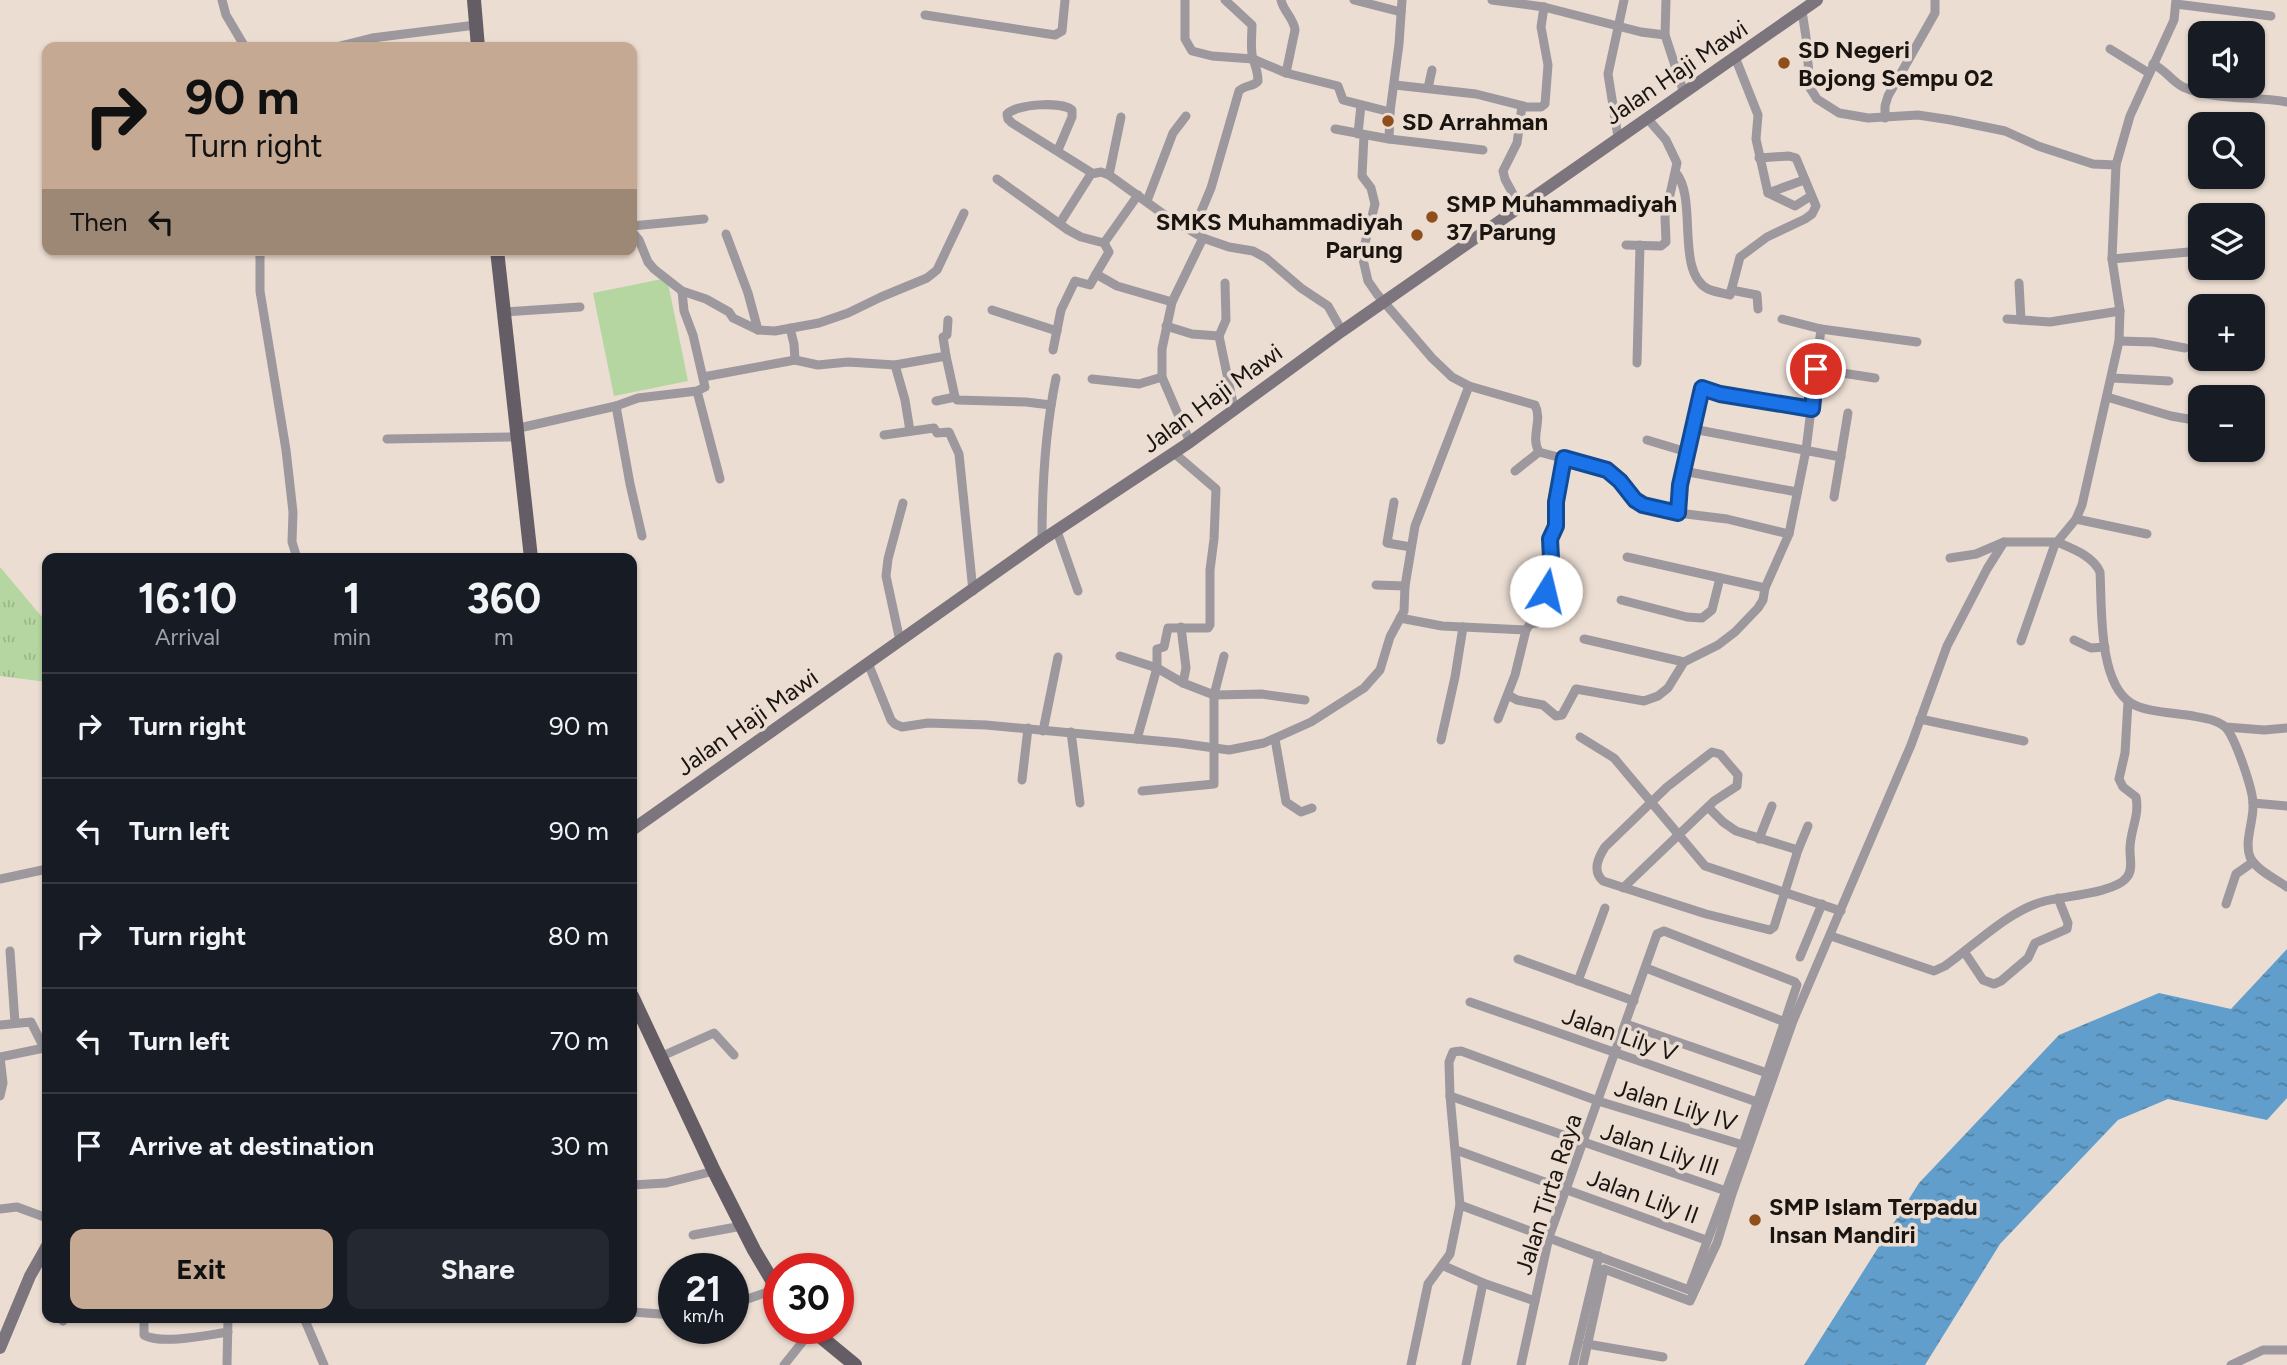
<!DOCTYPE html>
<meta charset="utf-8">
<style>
:root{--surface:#171b24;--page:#242831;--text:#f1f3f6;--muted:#9ea1a6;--line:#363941;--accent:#c5a993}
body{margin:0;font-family:Figtree,sans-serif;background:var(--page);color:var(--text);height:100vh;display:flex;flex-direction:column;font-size:26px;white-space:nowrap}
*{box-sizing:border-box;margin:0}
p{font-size:23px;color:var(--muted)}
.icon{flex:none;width:38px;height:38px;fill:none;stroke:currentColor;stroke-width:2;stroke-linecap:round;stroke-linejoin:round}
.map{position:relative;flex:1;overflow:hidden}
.drawer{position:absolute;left:42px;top:553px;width:595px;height:770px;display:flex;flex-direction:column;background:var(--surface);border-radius:14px;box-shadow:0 2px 5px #0004}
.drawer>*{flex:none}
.hud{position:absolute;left:42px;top:42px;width:595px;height:214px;border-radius:14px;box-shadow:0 2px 5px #0004;background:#c5a993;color:#111;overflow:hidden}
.controls{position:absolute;left:2188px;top:21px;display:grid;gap:14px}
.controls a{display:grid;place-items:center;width:77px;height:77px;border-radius:14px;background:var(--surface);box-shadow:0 2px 5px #0004;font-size:35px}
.speed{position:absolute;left:658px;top:1253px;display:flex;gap:14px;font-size:35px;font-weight:700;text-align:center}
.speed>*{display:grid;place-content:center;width:91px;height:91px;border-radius:50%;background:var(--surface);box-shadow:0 2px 5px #0004;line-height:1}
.speed small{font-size:18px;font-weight:400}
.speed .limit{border:10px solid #d22;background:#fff;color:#111}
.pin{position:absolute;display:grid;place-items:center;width:60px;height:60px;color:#fff;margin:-30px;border:4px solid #fff;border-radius:50%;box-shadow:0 2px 7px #0007}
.me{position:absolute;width:77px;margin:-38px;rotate:9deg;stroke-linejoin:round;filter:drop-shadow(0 0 5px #0008)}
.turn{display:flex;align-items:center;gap:24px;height:147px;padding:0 28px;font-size:32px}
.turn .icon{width:91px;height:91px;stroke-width:2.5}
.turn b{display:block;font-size:49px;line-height:60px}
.then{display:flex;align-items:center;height:66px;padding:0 28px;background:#0003;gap:14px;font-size:26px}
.eta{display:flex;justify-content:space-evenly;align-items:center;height:119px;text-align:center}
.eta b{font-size:42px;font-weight:700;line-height:49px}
.button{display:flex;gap:14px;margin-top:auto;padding:14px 28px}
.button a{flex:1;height:80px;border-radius:14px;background:var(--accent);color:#111;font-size:28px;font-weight:700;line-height:80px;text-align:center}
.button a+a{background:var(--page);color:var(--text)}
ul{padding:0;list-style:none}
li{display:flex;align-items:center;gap:21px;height:105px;padding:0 28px;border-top:2px solid var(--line)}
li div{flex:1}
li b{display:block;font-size:26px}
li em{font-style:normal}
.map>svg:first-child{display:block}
.grass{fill:url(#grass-tufts)}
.garden{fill:#b5d6a1}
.water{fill:url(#water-ripples)}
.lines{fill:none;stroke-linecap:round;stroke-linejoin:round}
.street{stroke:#9d989d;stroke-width:9}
.secondary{stroke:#7c757d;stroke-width:12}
.primary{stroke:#655d66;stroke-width:14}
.route-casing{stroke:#114b97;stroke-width:18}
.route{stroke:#1a73e8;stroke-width:12}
.poi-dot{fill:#904f1a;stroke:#ebddd2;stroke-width:2.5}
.labels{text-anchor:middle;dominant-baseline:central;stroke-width:7;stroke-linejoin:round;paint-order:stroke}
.poi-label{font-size:24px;font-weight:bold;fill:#1a1511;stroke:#ebddd2;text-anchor:start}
.street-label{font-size:24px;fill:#1a1511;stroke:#ebddd2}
</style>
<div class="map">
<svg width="2287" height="1365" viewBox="0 0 2287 1365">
<defs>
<pattern id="grass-tufts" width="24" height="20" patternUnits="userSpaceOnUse" patternTransform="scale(1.75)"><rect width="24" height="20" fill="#b5d6a1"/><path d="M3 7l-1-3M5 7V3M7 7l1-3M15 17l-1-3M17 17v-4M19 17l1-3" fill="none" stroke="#9bb78a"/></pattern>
<pattern id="water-ripples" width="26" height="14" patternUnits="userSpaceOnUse" patternTransform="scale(1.75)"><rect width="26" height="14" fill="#619ecb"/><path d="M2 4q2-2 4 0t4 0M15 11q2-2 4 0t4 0" fill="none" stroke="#4f80a3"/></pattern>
</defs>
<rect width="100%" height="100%" fill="#ebddd2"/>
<polygon class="grass" points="0,567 47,623 47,682 0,676"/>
<polygon class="garden" points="667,278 688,381 614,396 593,293"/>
<polygon class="water" points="2287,949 2287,1098 2267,1120 2168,1099 2118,1120 2000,1244 1925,1365 1804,1365 1919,1183 2059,1035 2159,993 2231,1009"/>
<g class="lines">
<g class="street">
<polyline points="222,0 226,15 245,47"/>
<path d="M 1185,0 L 1185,39 L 1192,51 L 1212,56 L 1253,59 L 1286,73 L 1295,30 C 1294,18 1283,11 1281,0"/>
<polyline points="1354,0 1401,12"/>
<polyline points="1492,0 1544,7 1641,32 1665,35"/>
<polyline points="1666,0 1665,35 1684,93"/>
<polyline points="2176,4 2271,16"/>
<polyline points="1802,11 1806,37 1810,88 1817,99 1839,113 1868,118 1918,115 1951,120 2005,131 2038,146 2093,164 2116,165"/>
<polyline points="925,15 1055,35 1062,31 1065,0"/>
<polyline points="336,47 372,38 476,25"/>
<polyline points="2110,49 2149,73"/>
<polyline points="1735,57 1758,115 1756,139 1768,193 1804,180"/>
<path d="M 2153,64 C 2167,71 2171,81 2183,87 C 2216,101 2253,96 2287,102"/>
<polyline points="1286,73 1338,86 1343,100 1390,112 1399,44 1402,0"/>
<polyline points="1395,85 1476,94 1527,107 1541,107 1545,104 1548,65 1541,27 1544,7"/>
<polyline points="1428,88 1432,70"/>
<polyline points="1885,118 1885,106 1888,96 1935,13 1935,0"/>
<polyline points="1335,129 1389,139 1483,150"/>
<polyline points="1358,134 1361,105"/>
<path d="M 1364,135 L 1362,176 L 1371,188 L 1375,204 L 1362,255 L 1368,281 L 1377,294 L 1432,358 L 1452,377 L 1469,386 L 1535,405 C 1543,421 1530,436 1539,452 L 1607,470 L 1620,481 L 1628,494 L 1643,505 L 1678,513 L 1727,519 L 1789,534"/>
<polyline points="1618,137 1608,74 1624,0"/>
<polyline points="1389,139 1390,112"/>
<path d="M 1058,150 L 1072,117 L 1072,110 C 1061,101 1017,104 1007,114 L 1008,119 L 1012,123 L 1092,173"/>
<path d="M 1676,173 C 1698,199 1675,272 1708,289 C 1715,292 1723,293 1730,295 L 1740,257 L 1767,237 L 1805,219 L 1812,214 L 1816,206 L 1796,158 L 1789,156 L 1759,158"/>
<polyline points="1109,175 1121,117"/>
<polyline points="997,179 1068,230 1081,237 1104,243 1138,195"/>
<polyline points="1768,193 1795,206 1811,196"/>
<polyline points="1147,201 1173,133 1186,116"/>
<polyline points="1520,207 1505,179 1503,171 1517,143 1522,106"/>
<polyline points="1060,223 1091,174 1101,172 1109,175 1166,216 1203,238 1229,247 1253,251 1266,258 1301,288 1328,306 1342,331"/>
<polyline points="632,226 704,219"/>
<path d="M 1193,231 L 1211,188 L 1239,91 C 1245,85 1253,87 1258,81 C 1258,72 1256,68 1253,59 C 1250,49 1252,36 1252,25 L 1225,0"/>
<polyline points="632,232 639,240 648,262 654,269 682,291 706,299 729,312 733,318 758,330 775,331 819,323 848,313 881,297 927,278 937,270 964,213"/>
<polyline points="726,234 748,293 758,330"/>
<polyline points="1626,245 1661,246 1666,242 1665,217 1677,163 1666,140 1647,118"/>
<polyline points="260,250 260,291 286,450 293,512 292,542 297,558"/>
<polyline points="2112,259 2200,251"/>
<polyline points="1096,274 1109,252 1104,243"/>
<polyline points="1225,283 1226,320 1219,336 1234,408"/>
<polyline points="2019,283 2021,320"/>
<polyline points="1731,290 1757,295 1758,309"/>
<polyline points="992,310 1057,331"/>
<polyline points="503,312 580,307"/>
<polyline points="1782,319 1821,329 1917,342"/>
<polyline points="2007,319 2050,322 2120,311"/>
<polyline points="1166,326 1192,334 1219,336"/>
<polyline points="790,328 794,344 795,360"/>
<polyline points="2119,341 2153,342 2185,348"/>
<polyline points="1053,350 1061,310 1075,281 1090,285 1096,274 1117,286 1172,302"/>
<polyline points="946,356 955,397"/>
<polyline points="1637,363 1640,245"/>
<polyline points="895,365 905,400 910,431"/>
<polyline points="1816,369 1875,378"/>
<polyline points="703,377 795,360 818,365 848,362 895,365 946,356 943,337 947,335 948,320"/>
<polyline points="2112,378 2169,381"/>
<polyline points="1092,379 1139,384 1162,377"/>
<polyline points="697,391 720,479"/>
<polyline points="2107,397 2171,416 2194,420"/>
<polyline points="936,401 955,397 957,400 1026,402 1051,405"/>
<polyline points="616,406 630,484 642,536"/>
<polyline points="515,429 616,406 638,398 697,391 705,387 693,335 684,311 682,291"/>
<polyline points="1693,429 1841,457"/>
<polyline points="884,435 934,428 937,433 949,432 959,454 973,591"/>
<polyline points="387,439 516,437"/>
<polyline points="1647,440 1687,452"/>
<polyline points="1190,442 1162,377 1162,349 1172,302 1203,238"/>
<polyline points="1515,471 1539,452"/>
<polyline points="1683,471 1797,492"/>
<polyline points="1834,497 1848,413"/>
<polyline points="1394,502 1387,543 1411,547"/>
<polyline points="1678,513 1680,485 1702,388 1720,394 1812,409"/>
<polyline points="2076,519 2147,534"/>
<polyline points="1057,531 1078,591"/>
<path d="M 1042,540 C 1042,486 1045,431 1056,378"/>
<polyline points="1627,557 1765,588"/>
<polyline points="1950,558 1976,554 2004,542"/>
<polyline points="1376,585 1405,586"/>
<polyline points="1621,600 1687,617 1702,618 1712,610 1720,578"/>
<polyline points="1400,618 1442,626 1526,630 1515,675 1498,719"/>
<polyline points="1181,627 1186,668 1183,683"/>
<polyline points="1526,630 1530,624 1541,622 1544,613 1551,558 1550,539 1556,526 1556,502 1564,458"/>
<polyline points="1584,639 1684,662"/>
<polyline points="2074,640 2091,648 2105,647"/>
<polyline points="900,641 886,576 888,559 903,503"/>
<path d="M 2021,641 L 2055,544 L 2057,542 C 2073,549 2093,556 2100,572 C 2102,607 2098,682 2131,703 C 2144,712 2177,713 2193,716 C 2204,718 2220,720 2227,729 C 2236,741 2253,789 2253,804 C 2254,821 2244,841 2250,857 C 2256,870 2276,879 2287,887"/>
<polyline points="1120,656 1157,668 1183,683 1214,695 1261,694 1305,700"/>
<polyline points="868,663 891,720 895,724 902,727 928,723 986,725 1179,743 1229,750 1264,743 1311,722 1364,688 1380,670 1390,637 1404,611 1405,586 1415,526 1469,386"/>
<polyline points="1508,695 1517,700 1543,705 1556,716 1562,715 1576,689 1644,701 1658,696 1668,688 1684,662 1718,645 1735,632 1758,608 1763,600 1765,588 1789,534 1806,450 1821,329"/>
<polyline points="1920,719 2024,741"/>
<polyline points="2226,727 2264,730 2287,728"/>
<polyline points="1043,731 1058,657"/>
<polyline points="1071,732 1080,803"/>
<polyline points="1580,737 1614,758 1705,866 1841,911"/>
<polyline points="1137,739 1157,668 1157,649 1164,647 1168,628 1208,628 1210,625 1210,570 1214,539 1216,489 1174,453"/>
<polyline points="1275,739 1286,802 1301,812 1312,808"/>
<polyline points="1441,740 1455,677 1463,627"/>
<polyline points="1022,780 1028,728"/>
<polyline points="1142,791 1214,784 1214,695 1224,656"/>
<polyline points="2253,803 2287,806"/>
<polyline points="1708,807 1723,822 1736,831 1798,850"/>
<polyline points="1759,839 1772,806"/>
<polyline points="0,879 47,869"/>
<path d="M 1623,888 L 1714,801 L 1737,786 L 1738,775 L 1720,754 L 1712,752 L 1667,787 L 1605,847 C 1598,858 1592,871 1603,881 L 1706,914 L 1770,930 L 1774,927 L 1798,850 L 1808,826"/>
<polyline points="2226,904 2236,874 2253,862"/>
<path d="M 1831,936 L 1934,971 L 1945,966 C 1975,945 2009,910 2045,901 C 2064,896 2116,893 2127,877 C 2133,870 2130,859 2130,851 C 2129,832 2140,817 2136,797 L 2123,787 L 2119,779 L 2125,753 L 2128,702"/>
<polyline points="10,951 15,1023"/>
<polyline points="1965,953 1983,980 1994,984 2001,981 2028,958 2035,943 2067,929 2068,923 2058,898"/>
<polyline points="1800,957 1822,904"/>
<polyline points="1518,959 1634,1001"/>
<polyline points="1646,968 1785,1022"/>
<polyline points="1578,981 1605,908"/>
<polyline points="1470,1002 1757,1102"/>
<polyline points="1626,1024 1767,1073"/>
<polyline points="0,1025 31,1022 44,1048 47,1047"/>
<polyline points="0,1057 44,1048"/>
<polyline points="660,1057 714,1033 734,1055"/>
<polyline points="0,1096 3,1083 0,1057"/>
<polyline points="1450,1096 1726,1191"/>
<polyline points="1456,1150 1706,1240"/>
<polyline points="632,1185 666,1183 714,1171"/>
<polyline points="1460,1205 1689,1290 1743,1145 1797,985 1795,982 1664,931 1657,934 1549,1237 1535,1301 1483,1283 1466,1365"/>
<polyline points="0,1209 17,1207 47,1218"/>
<polyline points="693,1235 742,1226"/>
<polyline points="1444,1266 1483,1283"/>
<polyline points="733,1304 776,1289"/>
<polyline points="632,1312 674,1315"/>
<path d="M 144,1318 L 144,1335 C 161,1345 208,1335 228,1332"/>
<polyline points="304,1318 324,1365"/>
<polyline points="63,1321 65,1318"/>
<polyline points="1587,1344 1663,1357"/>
<polyline points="227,1365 228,1318"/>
<polyline points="784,1365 812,1330"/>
<polyline points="1411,1365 1428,1284 1450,1254 1460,1205 1450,1096 1449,1062 1453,1052 1461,1051 1598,1101 1743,1145"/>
<polyline points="1521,1365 1535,1301"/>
<polyline points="1573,1365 1599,1256"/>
<polyline points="1583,1365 1604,1269 1690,1301 1717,1243 1732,1194 1793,1021 1911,745 1947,646 1987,569 2004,542 2057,542 2076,519 2082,505 2119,341 2120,311 2112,259 2116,165 2130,116 2174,20 2176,0"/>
<polyline points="2231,1365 2263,1350 2287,1350"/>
</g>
<g class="secondary">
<polyline points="632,830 1042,540 1190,442 1342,331 1817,0"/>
<polyline points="0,1348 30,1276 47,1246"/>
</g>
<g class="primary">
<polyline points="474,0 478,47"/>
<polyline points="497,250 531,558"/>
<polyline points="632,996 714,1171 754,1250 779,1292"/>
<polyline points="810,1328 855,1365"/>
</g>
</g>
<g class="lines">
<g class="route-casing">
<polyline id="route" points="1546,591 1551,558 1550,539 1556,526 1556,502 1564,458 1607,470 1620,481 1635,500 1643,505 1678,513 1680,485 1702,388 1720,394 1812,409 1816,369"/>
</g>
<use href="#route" class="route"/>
</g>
<g class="poi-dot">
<circle cx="1784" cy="63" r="7"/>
<circle cx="1388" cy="121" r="7"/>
<circle cx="1432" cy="217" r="7"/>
<circle cx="1417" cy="235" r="7"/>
<circle cx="1755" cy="1220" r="7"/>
</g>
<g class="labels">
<g class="poi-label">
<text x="1798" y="49">SD Negeri<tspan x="1798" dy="28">Bojong Sempu 02</tspan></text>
<text x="1402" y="121">SD Arrahman</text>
<text x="1446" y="203">SMP Muhammadiyah<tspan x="1446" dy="28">37 Parung</tspan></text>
<text x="1403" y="221" text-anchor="end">SMKS Muhammadiyah<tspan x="1403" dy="28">Parung</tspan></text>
<text x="1769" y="1206">SMP Islam Terpadu<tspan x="1769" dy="28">Insan Mandiri</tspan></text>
</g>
<g class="street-label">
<text transform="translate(1676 72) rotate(-34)">Jalan Haji Mawi</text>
<text transform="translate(1212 398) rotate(-36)">Jalan Haji Mawi</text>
<text transform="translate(747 722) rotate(-35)">Jalan Haji Mawi</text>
<text transform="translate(1620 1034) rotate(19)">Jalan Lily V</text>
<text transform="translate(1676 1105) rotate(17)">Jalan Lily IV</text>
<text transform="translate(1660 1149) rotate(18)">Jalan Lily III</text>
<text transform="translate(1548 1194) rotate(-72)">Jalan Tirta Raya</text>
<text transform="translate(1643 1196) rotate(20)">Jalan Lily II</text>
</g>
</g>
</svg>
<div class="controls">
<a><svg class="icon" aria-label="sound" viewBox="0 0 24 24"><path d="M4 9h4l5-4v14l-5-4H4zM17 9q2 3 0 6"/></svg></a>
<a><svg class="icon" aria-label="search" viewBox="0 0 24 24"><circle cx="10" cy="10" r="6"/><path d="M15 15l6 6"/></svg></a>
<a><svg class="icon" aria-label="layers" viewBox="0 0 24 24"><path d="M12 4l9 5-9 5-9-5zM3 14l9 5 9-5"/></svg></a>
<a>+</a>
<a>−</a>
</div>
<div class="speed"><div>21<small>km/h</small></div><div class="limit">30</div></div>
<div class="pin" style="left:1816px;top:369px;background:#d93025"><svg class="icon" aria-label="arrive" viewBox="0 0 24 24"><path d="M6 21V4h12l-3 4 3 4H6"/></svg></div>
<svg class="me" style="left:1546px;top:591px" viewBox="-20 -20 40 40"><circle r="19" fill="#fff"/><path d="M0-13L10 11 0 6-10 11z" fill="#1a73e8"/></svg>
<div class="hud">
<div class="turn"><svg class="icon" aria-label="right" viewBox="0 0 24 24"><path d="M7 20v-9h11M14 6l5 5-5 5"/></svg><div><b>90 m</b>Turn right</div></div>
<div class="then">Then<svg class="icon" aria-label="left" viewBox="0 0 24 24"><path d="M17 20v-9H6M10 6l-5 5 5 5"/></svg></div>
</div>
<section class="drawer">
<div class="eta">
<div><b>16:10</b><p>Arrival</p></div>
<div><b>1</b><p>min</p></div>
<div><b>360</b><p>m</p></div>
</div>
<ul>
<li><svg class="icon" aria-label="right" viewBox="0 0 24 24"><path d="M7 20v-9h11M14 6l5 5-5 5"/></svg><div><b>Turn right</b></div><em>90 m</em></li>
<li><svg class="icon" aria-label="left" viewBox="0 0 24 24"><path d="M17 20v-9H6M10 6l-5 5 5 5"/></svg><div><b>Turn left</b></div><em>90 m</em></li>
<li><svg class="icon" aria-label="right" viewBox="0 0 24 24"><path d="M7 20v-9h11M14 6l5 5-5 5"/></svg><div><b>Turn right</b></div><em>80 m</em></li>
<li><svg class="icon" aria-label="left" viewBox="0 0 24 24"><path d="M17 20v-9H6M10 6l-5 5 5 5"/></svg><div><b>Turn left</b></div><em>70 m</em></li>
<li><svg class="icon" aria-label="arrive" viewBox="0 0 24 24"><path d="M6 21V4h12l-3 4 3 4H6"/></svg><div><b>Arrive at destination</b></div><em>30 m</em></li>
</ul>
<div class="button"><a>Exit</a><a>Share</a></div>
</section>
</div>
